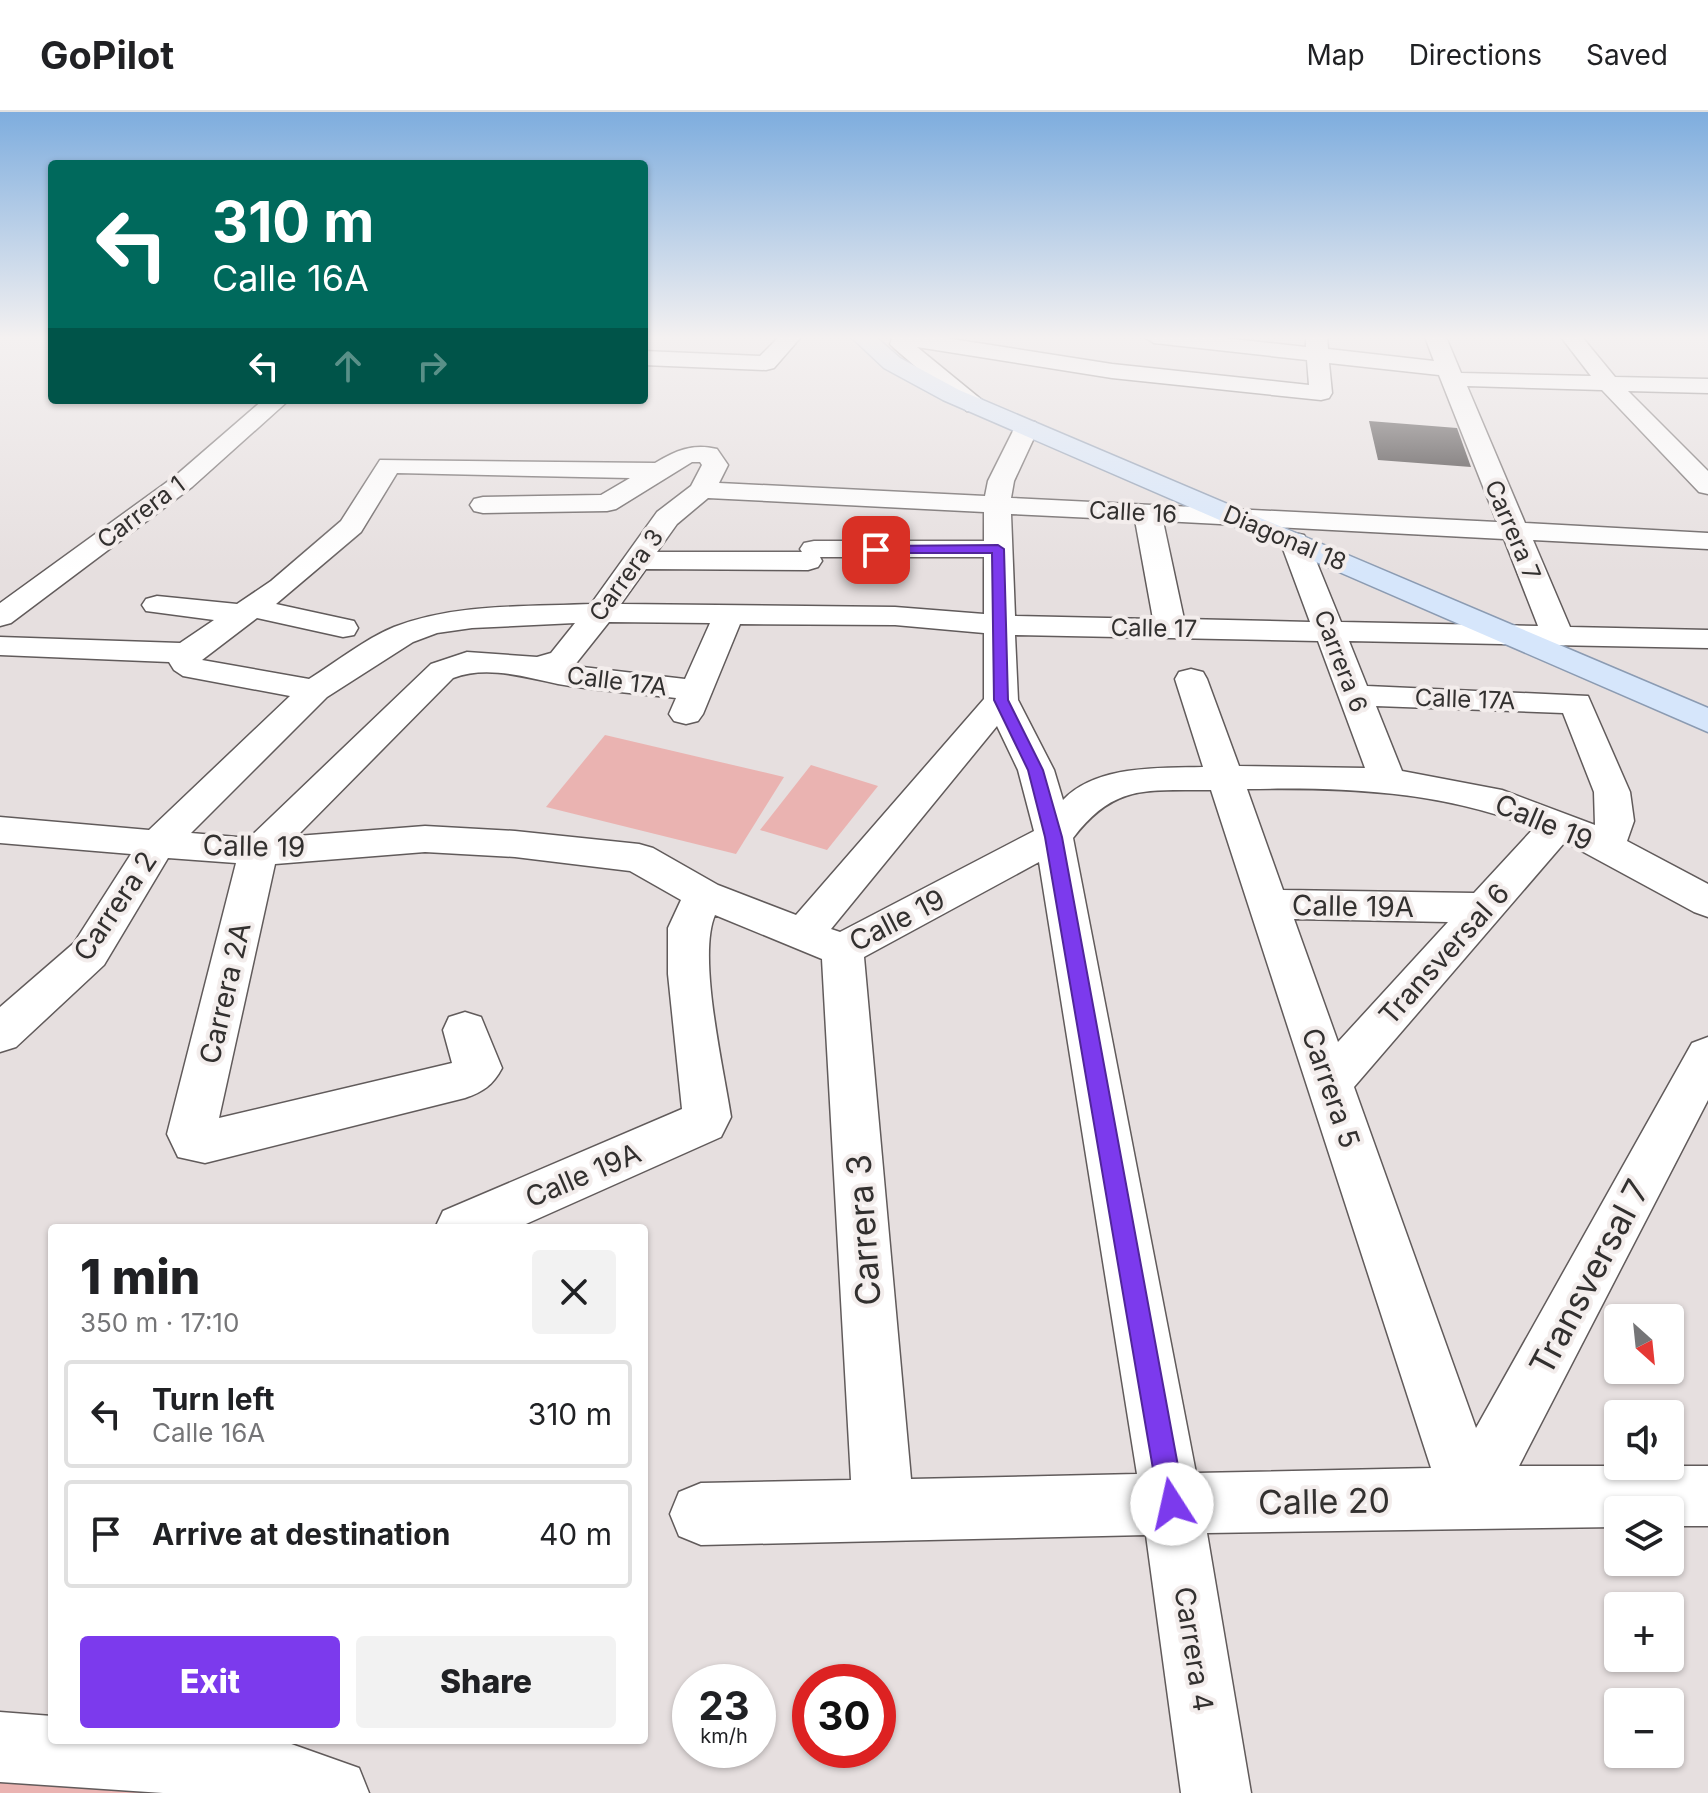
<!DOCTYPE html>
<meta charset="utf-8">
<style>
:root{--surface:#fff;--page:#f2f2f2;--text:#202124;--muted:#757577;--line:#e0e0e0;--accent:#7c3aed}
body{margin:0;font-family:Inter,sans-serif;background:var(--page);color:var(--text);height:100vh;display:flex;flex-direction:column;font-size:30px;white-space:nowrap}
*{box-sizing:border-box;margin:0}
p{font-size:26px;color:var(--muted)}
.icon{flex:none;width:44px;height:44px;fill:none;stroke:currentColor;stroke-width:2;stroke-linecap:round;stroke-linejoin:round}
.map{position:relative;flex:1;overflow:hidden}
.drawer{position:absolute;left:48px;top:1112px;width:600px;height:520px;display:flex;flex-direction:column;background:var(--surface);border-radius:8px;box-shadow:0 2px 6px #0004}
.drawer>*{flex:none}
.top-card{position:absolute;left:48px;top:48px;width:600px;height:244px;border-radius:8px;box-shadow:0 2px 6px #0004;background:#00695c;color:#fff;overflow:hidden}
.needle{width:52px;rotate:153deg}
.fabs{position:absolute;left:1604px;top:1192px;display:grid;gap:16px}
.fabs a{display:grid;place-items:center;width:80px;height:80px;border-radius:8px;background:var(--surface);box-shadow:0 2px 6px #0004;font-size:40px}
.speed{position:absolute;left:672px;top:1552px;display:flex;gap:16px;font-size:40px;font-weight:700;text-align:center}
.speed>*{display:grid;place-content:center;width:104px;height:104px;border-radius:50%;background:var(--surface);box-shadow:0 2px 6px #0004;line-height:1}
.speed small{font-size:20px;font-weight:400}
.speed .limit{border:12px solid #d22;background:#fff;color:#111}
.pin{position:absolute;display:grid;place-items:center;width:68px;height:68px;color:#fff;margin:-34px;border-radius:16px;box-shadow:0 4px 12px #0006}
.me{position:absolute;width:88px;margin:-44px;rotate:350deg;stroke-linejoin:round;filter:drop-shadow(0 0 6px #0008)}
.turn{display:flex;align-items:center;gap:28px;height:168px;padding:0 32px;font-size:36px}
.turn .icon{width:104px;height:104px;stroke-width:2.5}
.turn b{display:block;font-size:56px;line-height:68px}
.lanes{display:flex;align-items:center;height:76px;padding:0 32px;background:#0003;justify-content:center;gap:40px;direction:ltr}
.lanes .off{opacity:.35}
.round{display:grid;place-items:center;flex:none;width:84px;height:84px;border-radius:8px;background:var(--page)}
.headline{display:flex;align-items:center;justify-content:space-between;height:136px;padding:0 32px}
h1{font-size:48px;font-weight:800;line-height:60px}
.cta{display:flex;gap:16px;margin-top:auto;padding:16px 32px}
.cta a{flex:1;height:92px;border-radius:8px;background:var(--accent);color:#fff;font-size:32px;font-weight:800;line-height:92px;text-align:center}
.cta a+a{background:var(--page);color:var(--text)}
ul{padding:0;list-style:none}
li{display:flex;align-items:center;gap:24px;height:108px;margin:0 16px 12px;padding:0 16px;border:4px solid var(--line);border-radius:8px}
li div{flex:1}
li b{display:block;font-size:30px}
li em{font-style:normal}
header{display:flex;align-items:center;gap:48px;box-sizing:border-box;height:112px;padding:0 40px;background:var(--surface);border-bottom:2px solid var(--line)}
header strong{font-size:38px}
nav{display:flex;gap:44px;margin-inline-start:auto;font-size:28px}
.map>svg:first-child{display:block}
.green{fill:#eab3b1}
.building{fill:#353030}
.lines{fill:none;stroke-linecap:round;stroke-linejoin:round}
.minor-casing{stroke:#615b5b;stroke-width:3}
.major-casing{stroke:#8b9bb2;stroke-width:3}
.minor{fill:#fff;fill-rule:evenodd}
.major{fill:#d6e6fb;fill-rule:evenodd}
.route{fill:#7c3aed;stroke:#51269a;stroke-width:2}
.labels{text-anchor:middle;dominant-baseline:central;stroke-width:8;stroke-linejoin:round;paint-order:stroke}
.far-street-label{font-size:24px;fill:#32302f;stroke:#f3edec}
.street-label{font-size:28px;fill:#32302f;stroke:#f3edec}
.near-street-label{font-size:34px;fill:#32302f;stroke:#f3edec}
</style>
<header>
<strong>GoPilot</strong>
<nav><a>Map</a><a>Directions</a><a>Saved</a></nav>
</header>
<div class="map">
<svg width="1708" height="1681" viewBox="0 0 1708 1681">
<rect width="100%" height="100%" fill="#e6dfdf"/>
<g class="green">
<polygon points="605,623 784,665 736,742 546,695"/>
<polygon points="811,653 878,674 827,738 760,718"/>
<polygon points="0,1663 156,1667 151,1681 0,1681"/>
</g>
<polygon class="building" points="1369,309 1457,316 1471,355 1378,348"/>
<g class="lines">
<g class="minor-casing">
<g id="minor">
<polygon points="779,225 801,225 774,256 766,258 644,253 644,239 760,244"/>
<path d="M 893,225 L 939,225 L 1112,252 L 1309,273 L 1307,248 L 1154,231 L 1144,225 L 1215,225 L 1306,235 L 1306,225 L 1327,225 L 1328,237 L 1434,249 L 1425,225 L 1446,225 L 1461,261 L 1591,264 L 1561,225 L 1582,225 L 1615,265 L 1708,267 L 1708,281 L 1628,279 L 1708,359 L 1708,382 L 1699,380 L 1602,278 L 1467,274 L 1525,411 L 1708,421 L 1708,437 L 1533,428 L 1570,515 L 1708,518 L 1708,536 L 1349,529 L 1367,574 L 1588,584 L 1630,680 L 1634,709 L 1627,729 L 1708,772 L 1708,805 L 1694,800 L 1565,730 L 1354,975 L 1476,1316 L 1692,931 L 1708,925 L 1708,988 L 1519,1354 L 1708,1354 L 1708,1414 L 1670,1414 L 1670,1398 L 1618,1398 L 1618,1415 L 1207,1421 L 1251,1681 L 1181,1681 L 1146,1423 L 701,1433 L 679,1424 L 670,1402 L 679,1380 L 701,1371 L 851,1368 L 822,847 L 715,803 C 697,844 724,958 731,1005 L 721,1025 L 517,1116 L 435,1116 L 443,1099 L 682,997 L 668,862 L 668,816 L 681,788 L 630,759 L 515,745 L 425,740 L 275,752 L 219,1006 L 452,951 L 443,918 L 449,905 L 465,900 L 481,905 L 502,956 C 493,973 483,980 465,986 L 205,1051 L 178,1045 L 167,1022 L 236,751 L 168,746 L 104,853 L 16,935 L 0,940 L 0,895 L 74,831 L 131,742 L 0,731 L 0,705 L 149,718 L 290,584 L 183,564 L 174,558 L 169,550 L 0,543 L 0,525 L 180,531 L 214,508 L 146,499 L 142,493 L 146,487 L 157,484 L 237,492 L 271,469 L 341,409 L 380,348 L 655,351 C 675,339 692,331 717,337 L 728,353 L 719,371 L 985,384 L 988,369 L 1015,315 L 1019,310 L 1035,310 L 1039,315 L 1014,369 L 1011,386 L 1497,410 L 1439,263 L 1329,251 L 1332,281 L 1329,286 L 1321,288 L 1112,266 L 917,235 L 983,289 L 987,294 L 983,299 L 967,299 L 894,236 L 890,232 ZM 692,350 L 700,350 L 702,353 L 691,374 L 657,400 L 591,492 C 526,495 456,491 394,515 C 365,527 336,550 309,567 L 202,548 L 257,506 L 343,525 L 354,523 L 358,516 L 354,509 L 276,492 L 361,420 L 397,361 L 630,366 L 601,383 L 483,385 L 474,387 L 470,393 L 474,399 L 483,401 L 607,399 L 616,397 ZM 708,386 L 984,400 L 984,429 L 814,429 L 804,431 L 800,437 L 802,440 L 657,440 L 677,412 ZM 1011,402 L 1135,408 L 1153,507 L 1015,504 ZM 1163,409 L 1504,427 L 1538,514 L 1341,510 L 1308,429 L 1304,423 L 1294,421 L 1284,423 L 1280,429 L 1310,510 L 1184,507 ZM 820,445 L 984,445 L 984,502 L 895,495 L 621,492 L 646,457 L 808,458 L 818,455 L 822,449 ZM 609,510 L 710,511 L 685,567 L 574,554 ZM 575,511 L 551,541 L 537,545 L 467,540 L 431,552 L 249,726 L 191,721 L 327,585 L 413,530 L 437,521 L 472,516 ZM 740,512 L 895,513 L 984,521 L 984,587 L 796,803 L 718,773 L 653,736 L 639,732 L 515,719 L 425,714 L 297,724 L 453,566 C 487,553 524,565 558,572 C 597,579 637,581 676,586 L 669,602 L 674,609 L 686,612 L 698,609 L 703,602 ZM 1015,523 L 1318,529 L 1365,656 L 1239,654 L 1207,567 L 1203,560 L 1191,557 L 1179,560 L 1175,567 L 1203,655 C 1159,656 1096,653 1063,688 L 1054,658 L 1018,588 ZM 1376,594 L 1563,601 L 1594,680 L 1595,713 L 1502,678 L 1402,659 ZM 997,614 L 1018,658 L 1034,719 L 840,820 L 831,817 ZM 1247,677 C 1344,675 1443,679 1534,716 L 1474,781 L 1283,778 ZM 1211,678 L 1431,1356 L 1196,1361 L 1073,726 C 1115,671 1147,679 1211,678 ZM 1039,750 L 1137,1362 L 911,1367 L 864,845 ZM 1294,807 L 1448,810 L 1338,930 Z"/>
<polygon points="263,288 289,288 192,375 11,511 0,514 0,491 174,365"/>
<polygon points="0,1600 52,1604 52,1628 280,1628 359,1656 369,1681 163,1681 0,1670"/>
</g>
</g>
<g class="major-casing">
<polygon id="major" points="851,225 876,225 900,246 959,278 1708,596 1708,620 943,288 884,256"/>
</g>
<use href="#minor" class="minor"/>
<use href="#major" class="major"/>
</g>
<linearGradient id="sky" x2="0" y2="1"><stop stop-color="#7eadde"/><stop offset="0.49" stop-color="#f4f1f1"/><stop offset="1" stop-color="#f4f1f1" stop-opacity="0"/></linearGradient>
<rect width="1708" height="461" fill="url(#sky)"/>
<polygon class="route" points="998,433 1004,437 1008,588 1043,658 1062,725 1185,1392 1181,1402 1172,1405 1163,1402 1159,1392 1045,725 1028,658 994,588 992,441 876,441 869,438 876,434"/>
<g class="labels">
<g class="far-street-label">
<text transform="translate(141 400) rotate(-37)">Carrera 1</text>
<text transform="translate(1133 400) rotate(3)">Calle 16</text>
<text transform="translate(1513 418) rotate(67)">Carrera 7</text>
<text transform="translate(1285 426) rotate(23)">Diagonal 18</text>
<text transform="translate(626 463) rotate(-54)">Carrera 3</text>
<text transform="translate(1154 516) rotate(1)">Calle 17</text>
<text transform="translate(1341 549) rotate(69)">Carrera 6</text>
<text transform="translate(617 569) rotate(7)">Calle 17A</text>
<text transform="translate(1465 587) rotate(2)">Calle 17A</text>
</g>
<g class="street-label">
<text transform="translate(1544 710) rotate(23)">Calle 19</text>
<text transform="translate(254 734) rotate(1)">Calle 19</text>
<text transform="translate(115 794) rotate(-56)">Carrera 2</text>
<text transform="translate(1353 794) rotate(1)">Calle 19A</text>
<text transform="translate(897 808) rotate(-27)">Calle 19</text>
<text transform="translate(1444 842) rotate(-48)">Transversal 6</text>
<text transform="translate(225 881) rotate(-77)">Carrera 2A</text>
<text transform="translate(1331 976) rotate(71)">Carrera 5</text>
<text transform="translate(583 1063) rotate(-23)">Calle 19A</text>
<text transform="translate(1194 1537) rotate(81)">Carrera 4</text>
</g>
<g class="near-street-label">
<text transform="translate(863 1118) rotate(-94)">Carrera 3</text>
<text transform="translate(1589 1165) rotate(-62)">Transversal 7</text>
<text transform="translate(1324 1389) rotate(-1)">Calle 20</text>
</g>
</g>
</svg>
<div class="fabs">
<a><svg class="needle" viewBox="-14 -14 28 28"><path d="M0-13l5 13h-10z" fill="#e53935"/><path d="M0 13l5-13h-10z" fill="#757577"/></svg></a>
<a><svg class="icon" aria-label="sound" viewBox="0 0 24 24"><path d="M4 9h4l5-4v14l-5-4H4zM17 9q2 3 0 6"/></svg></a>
<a><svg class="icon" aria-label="layers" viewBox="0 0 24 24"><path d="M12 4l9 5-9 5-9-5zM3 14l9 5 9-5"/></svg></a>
<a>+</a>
<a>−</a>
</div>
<div class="speed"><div>23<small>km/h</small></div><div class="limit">30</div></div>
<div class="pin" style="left:876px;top:438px;background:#d93025"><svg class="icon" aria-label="arrive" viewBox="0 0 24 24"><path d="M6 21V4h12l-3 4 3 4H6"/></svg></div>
<svg class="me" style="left:1172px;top:1392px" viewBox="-20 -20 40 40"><circle r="19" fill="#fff"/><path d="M0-13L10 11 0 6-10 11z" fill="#7c3aed"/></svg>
<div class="top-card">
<div class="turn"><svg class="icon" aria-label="left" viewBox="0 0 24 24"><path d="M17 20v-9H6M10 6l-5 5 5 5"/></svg><div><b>310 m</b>Calle 16A</div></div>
<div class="lanes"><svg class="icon" aria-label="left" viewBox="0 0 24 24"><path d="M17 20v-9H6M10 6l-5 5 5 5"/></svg><svg class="icon off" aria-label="ahead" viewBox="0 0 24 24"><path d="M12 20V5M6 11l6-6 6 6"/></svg><svg class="icon off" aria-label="right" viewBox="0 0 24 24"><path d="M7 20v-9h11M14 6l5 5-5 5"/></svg></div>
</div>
<section class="drawer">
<div class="headline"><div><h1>1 min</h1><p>350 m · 17:10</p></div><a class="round"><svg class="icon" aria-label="close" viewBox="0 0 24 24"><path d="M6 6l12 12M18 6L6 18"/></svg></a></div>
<ul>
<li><svg class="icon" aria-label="left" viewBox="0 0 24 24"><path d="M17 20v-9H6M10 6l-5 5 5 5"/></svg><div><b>Turn left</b><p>Calle 16A</p></div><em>310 m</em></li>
<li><svg class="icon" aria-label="arrive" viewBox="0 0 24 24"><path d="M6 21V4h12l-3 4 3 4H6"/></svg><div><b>Arrive at destination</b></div><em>40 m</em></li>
</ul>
<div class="cta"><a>Exit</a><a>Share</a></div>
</section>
</div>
